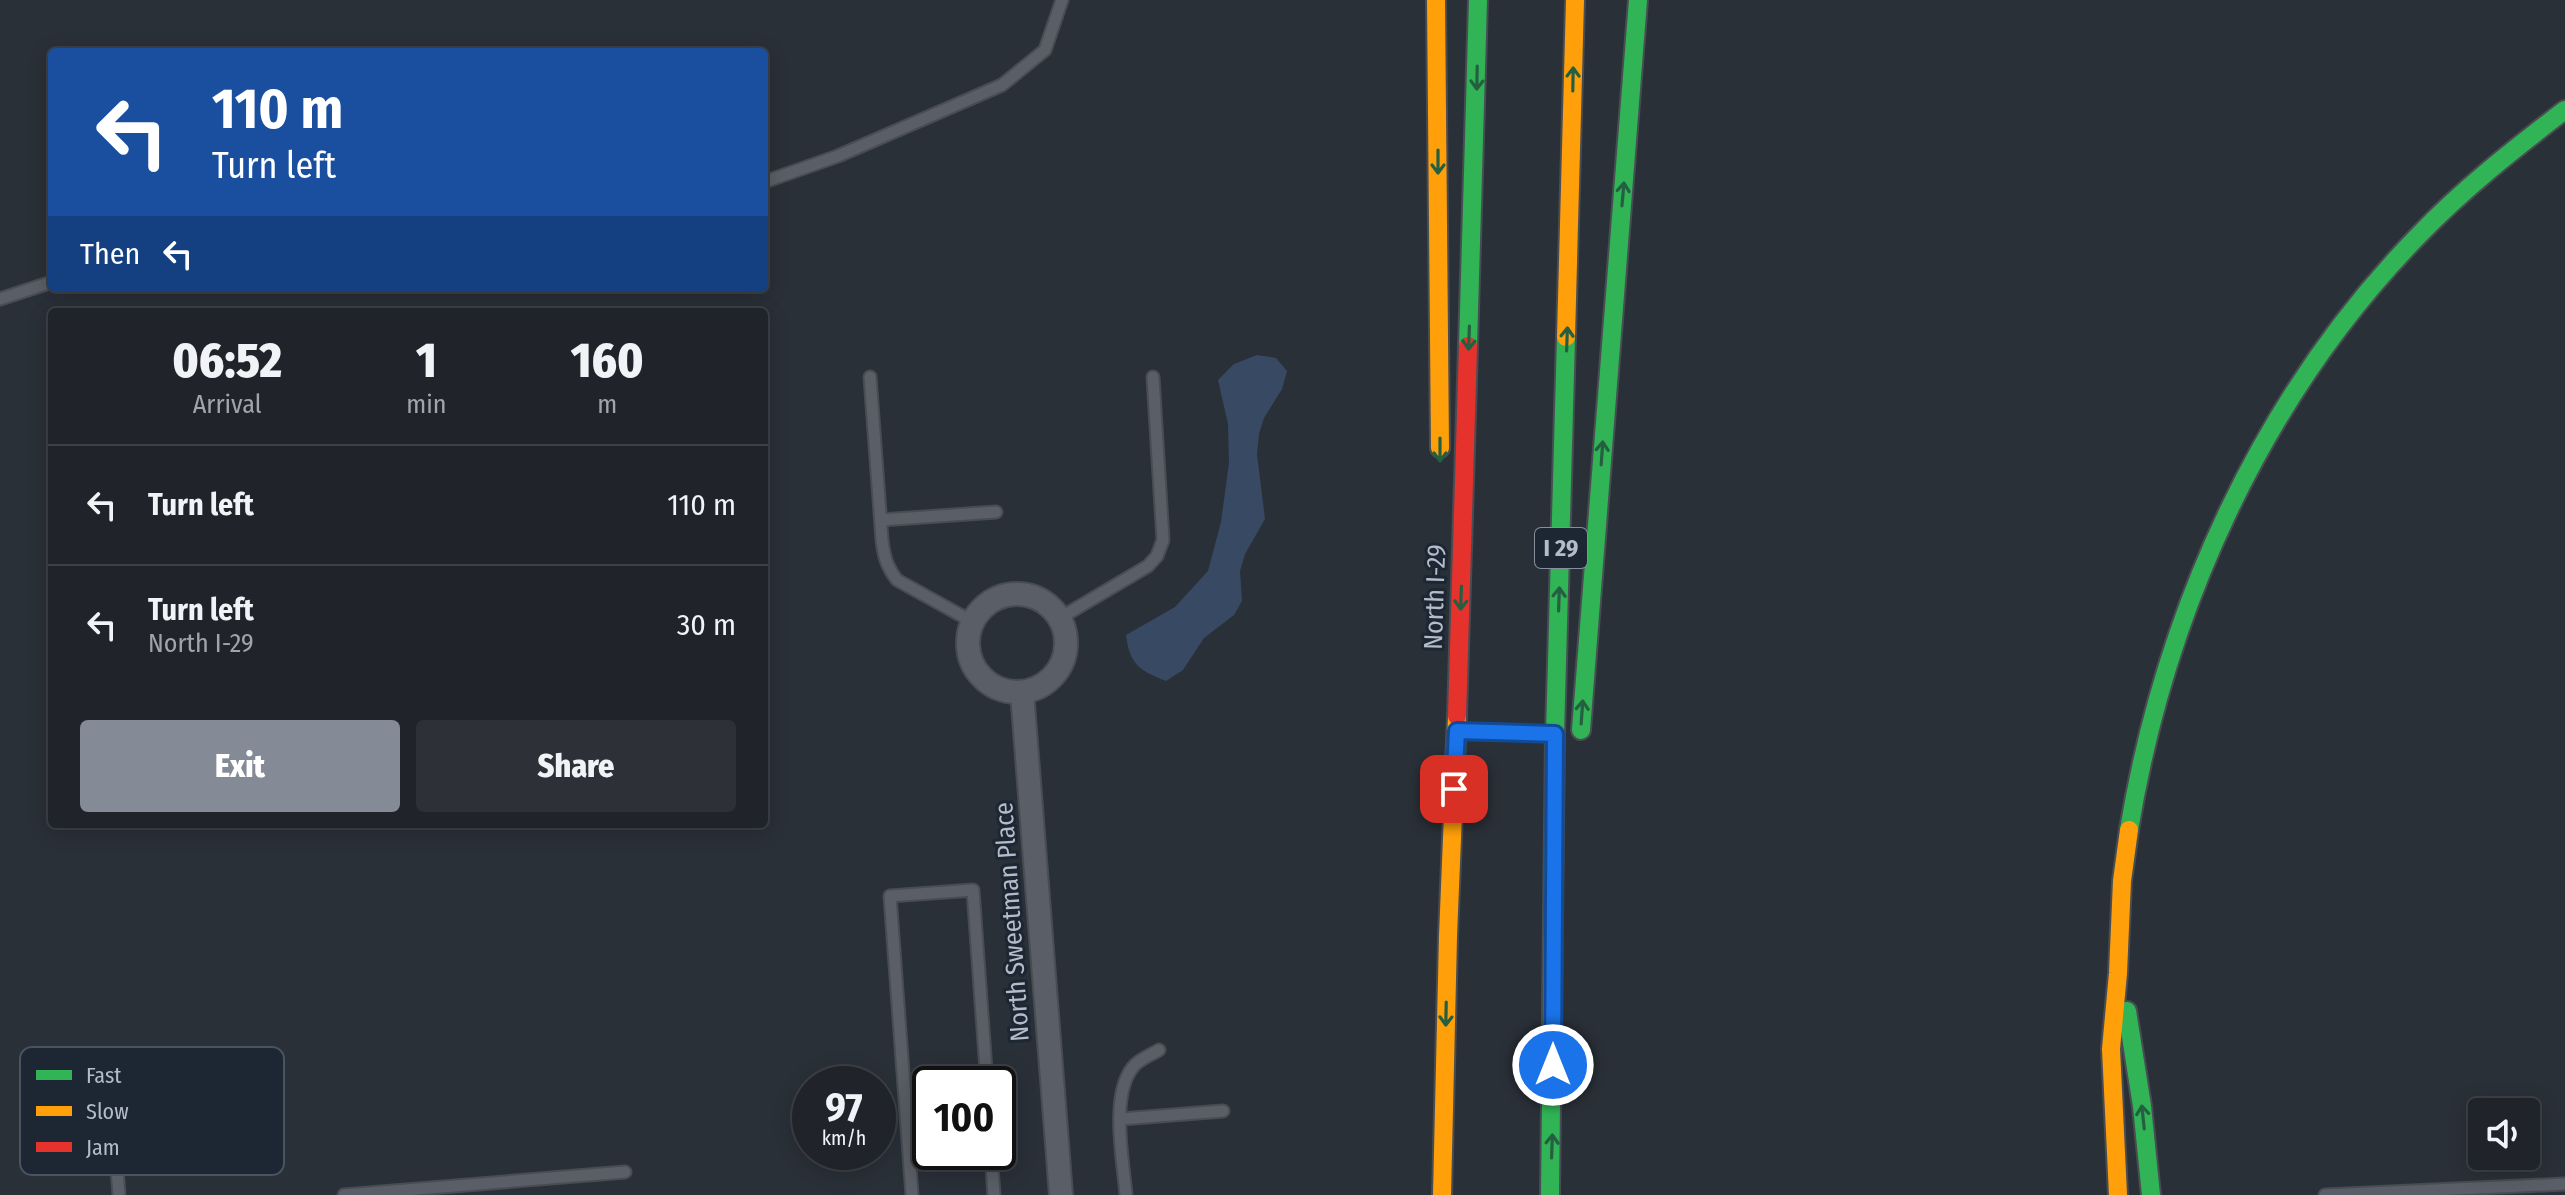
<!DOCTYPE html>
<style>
:root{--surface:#20242a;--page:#2d3036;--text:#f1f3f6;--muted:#a2a4a8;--line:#3d4147;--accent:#848b96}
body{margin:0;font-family:"Fira Sans Condensed",sans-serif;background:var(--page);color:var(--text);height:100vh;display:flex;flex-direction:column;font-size:30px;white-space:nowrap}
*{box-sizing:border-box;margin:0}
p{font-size:26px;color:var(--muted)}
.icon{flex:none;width:44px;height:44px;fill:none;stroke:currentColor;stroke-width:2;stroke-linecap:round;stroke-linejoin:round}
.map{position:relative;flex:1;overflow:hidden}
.sheet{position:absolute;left:48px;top:308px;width:720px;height:520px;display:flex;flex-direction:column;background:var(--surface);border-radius:8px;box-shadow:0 4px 20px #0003,0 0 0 2px var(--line)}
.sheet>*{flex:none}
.guide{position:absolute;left:48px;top:48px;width:720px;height:244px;border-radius:8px;box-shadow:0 4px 20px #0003,0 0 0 2px var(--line);background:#1a4fa0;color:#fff;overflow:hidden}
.tools{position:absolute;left:2468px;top:1098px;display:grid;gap:16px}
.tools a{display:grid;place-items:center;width:72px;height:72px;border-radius:8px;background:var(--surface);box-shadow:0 4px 20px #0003,0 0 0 2px var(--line);font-size:40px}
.speed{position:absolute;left:792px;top:1066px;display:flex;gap:16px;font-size:40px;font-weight:700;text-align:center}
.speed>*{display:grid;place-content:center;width:104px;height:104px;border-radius:50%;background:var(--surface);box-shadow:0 4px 20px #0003,0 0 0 2px var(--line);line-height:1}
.speed small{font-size:20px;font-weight:400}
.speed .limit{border:4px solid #111;border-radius:12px;background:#fff;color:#111}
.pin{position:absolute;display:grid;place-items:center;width:68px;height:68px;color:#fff;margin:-34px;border-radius:16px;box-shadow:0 4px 12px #0006}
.me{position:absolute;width:88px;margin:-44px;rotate:0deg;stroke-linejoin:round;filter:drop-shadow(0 0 6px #0008)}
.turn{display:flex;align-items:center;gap:28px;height:168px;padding:0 32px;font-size:36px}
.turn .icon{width:104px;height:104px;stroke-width:2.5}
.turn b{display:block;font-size:56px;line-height:68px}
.then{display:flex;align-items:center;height:76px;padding:0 32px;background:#0003;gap:16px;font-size:30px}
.eta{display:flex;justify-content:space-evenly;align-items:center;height:136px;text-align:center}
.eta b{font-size:48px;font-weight:800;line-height:56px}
.primary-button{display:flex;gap:16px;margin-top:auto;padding:16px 32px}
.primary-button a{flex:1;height:92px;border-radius:8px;background:var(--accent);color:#fff;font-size:32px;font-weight:800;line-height:92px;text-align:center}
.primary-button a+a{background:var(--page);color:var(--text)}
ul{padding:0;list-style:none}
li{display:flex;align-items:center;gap:24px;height:120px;padding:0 32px;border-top:2px solid var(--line)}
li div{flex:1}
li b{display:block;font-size:30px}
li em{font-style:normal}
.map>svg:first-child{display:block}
.water{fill:#384963}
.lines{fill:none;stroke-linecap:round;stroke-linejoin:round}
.lane-casing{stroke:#484c53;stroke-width:15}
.street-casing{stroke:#484c53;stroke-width:26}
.fast-casing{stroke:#484c53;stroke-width:22}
.slow-casing{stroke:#484c53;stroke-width:22}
.jam-casing{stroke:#484c53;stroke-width:22}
.lane{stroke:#5a5e66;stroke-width:11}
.street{stroke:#5a5e66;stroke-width:22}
.fast{stroke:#30b455;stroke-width:18}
.slow{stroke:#ff9f0a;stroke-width:18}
.jam{stroke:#e5322d;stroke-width:18}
.oneway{stroke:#255f41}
.route-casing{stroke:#114b97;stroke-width:20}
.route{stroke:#1a73e8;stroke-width:14}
.labels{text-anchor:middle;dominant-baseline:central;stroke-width:6;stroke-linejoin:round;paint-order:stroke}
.shield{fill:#1d2633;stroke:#878f9c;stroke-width:2}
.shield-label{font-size:24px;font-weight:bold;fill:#b4bcc9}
.street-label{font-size:26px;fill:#b4bcc9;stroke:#1d2633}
.key{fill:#1d2633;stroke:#4a5360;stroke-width:2}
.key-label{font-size:22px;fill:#b4bcc9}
</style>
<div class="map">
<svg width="2565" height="1195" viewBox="0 0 2565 1195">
<rect width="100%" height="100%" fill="#2a3038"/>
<path class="water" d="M 1257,355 L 1276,358 L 1287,371 L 1282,389 L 1264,418 L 1259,434 L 1257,454 L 1265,519 L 1245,554 L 1240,571 L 1242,601 L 1234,615 L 1204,638 L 1183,670 L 1166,681 C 1139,670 1130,665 1126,635 L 1175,607 L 1208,571 L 1221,522 L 1229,463 L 1228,424 L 1218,380 L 1234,364 Z"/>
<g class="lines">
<g class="lane-casing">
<g id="lane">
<polyline points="764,182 838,156 1002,85 1045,50 1062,0"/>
<polyline points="0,299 52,282"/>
<path d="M 870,377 L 882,540 C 884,557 887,567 897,580 L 973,622"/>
<polyline points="881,520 996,512"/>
<polyline points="1060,618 1148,566 1157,556 1163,540 1153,377"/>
<polyline points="1465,731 1548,733"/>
<polyline points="1121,1119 1223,1111"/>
<polyline points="991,1152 994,1195"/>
<polyline points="116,1156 119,1195"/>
<polyline points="344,1195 625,1172"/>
<polyline points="912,1195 890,896 973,890 987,1084"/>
<path d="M 1126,1195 C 1123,1160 1110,1095 1133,1067 C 1139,1059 1151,1055 1159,1050"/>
<polyline points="2325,1195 2565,1184"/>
</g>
</g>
<g class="street-casing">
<g id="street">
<circle cx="1017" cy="643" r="49"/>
<polyline points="1022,692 1061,1195"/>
</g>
</g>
<g class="fast-casing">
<g id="fast">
<polyline points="1468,346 1478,0"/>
<polyline points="1581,730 1638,0"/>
<path d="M 2129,830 C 2165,611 2262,396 2418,236 C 2463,189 2514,149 2565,110"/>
<polyline points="2127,1011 2142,1106 2151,1195"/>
<polyline points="1550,1195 1555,734 1566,337"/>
</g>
</g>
<g class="slow-casing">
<g id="slow">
<polyline points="1436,0 1440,448"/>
<polyline points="1566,337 1575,0"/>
<polyline points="1442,1195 1448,936 1457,716"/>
<polyline points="2118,1195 2111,1049 2118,973 2122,881 2129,830"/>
</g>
</g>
<g class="jam-casing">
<polyline id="jam" points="1457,716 1468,346"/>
</g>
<use href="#lane" class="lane"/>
<use href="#street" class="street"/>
<use href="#fast" class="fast"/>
<use href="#slow" class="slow"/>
<use href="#jam" class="jam"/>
</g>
<defs><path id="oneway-shaft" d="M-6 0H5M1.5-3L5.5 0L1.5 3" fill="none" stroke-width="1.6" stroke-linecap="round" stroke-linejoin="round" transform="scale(2)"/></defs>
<g class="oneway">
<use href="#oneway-shaft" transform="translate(1477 78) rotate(91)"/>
<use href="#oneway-shaft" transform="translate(1573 79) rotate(-89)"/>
<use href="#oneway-shaft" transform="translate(1438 162) rotate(90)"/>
<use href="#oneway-shaft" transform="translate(1623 194) rotate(-85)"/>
<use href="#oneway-shaft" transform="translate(1469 338) rotate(92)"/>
<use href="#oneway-shaft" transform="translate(1567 339) rotate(-88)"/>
<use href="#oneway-shaft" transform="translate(1440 450) rotate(90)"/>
<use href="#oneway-shaft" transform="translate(1602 453) rotate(-86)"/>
<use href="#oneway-shaft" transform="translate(1461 598) rotate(92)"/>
<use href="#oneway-shaft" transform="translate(1559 599) rotate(-88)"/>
<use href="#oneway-shaft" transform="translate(1582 712) rotate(-86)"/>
<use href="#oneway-shaft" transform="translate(1446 1014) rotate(91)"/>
<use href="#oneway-shaft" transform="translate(2143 1117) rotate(-96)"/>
<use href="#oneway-shaft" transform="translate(1552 1146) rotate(-88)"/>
</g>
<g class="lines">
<g class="route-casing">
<polyline id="route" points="1454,789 1457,731 1555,734 1553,1065"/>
</g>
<use href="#route" class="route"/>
</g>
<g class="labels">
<rect class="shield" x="1535" y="528" width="52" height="40" rx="6"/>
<g class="shield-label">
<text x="1561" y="548">I 29</text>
</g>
<g class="street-label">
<text transform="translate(1435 597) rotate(-88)">North I-29</text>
<text transform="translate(1012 922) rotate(-94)">North Sweetman Place</text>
</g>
</g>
<rect x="20" y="1047" width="264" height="128" rx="12" class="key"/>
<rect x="36" y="1070" width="36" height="10" fill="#30b455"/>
<rect x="36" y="1106" width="36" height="10" fill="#ff9f0a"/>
<rect x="36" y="1142" width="36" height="10" fill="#e5322d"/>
<g class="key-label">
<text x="86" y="1083">Fast</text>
<text x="86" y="1119">Slow</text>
<text x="86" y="1155">Jam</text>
</g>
</svg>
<div class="tools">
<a><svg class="icon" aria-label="sound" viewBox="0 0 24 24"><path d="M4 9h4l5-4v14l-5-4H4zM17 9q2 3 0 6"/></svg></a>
</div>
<div class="speed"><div>97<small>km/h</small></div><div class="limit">100</div></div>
<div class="pin" style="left:1454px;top:789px;background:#d93025"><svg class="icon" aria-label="arrive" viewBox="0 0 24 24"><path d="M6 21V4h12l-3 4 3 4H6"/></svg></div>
<svg class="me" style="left:1553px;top:1065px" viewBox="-20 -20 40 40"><circle r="17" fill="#1a73e8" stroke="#fff" stroke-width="3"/><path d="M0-11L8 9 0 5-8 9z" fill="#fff"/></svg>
<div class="guide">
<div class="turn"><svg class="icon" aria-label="left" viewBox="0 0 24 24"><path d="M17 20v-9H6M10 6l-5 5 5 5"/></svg><div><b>110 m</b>Turn left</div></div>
<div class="then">Then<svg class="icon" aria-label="left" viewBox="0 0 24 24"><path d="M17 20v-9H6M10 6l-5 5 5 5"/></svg></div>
</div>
<section class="sheet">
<div class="eta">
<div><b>06:52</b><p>Arrival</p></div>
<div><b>1</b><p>min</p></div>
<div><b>160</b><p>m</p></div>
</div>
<ul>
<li><svg class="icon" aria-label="left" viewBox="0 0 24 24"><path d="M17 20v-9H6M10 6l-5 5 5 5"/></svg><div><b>Turn left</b></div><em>110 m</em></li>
<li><svg class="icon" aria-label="left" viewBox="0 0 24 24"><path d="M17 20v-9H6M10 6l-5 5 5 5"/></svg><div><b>Turn left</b><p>North I-29</p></div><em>30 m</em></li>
</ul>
<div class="primary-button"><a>Exit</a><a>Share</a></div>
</section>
</div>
